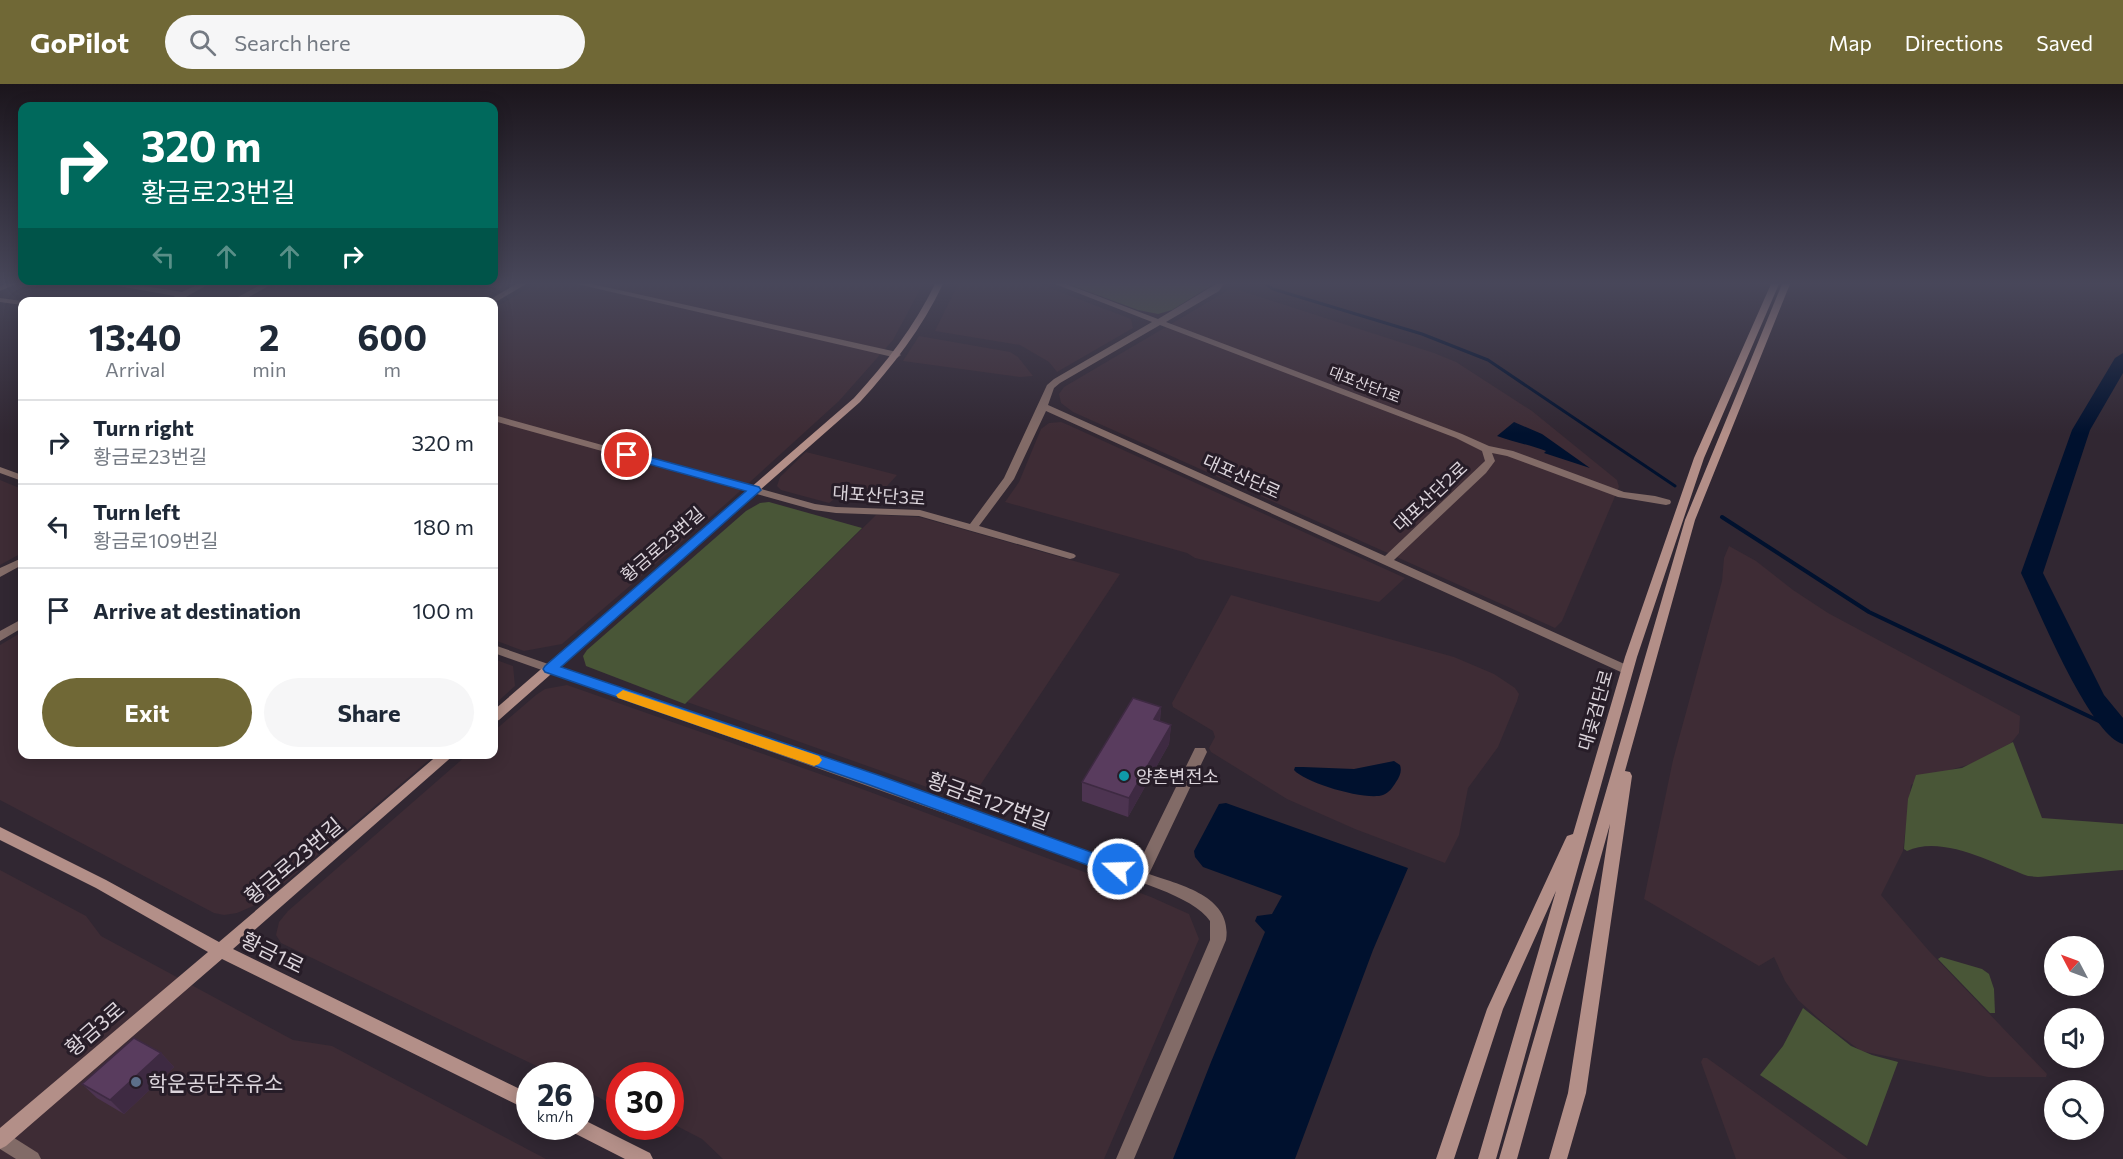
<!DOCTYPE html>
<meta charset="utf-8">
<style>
:root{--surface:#fff;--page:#f6f6f7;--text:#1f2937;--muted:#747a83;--line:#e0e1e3;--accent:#706836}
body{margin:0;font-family:Commissioner,"Noto Sans KR",sans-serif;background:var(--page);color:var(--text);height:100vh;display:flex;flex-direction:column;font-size:22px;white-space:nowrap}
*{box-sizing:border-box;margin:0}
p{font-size:20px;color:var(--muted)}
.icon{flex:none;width:33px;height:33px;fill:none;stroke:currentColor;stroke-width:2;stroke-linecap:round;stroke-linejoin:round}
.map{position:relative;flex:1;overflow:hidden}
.details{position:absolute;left:18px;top:213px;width:480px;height:462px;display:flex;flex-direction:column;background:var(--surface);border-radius:12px;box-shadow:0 3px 15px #0003}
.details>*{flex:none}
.top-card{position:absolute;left:18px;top:18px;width:480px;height:183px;border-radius:12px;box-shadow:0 3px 15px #0003;background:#00695c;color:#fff;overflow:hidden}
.needle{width:39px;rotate:311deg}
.tools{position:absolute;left:2044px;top:852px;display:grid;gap:12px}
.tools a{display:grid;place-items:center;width:60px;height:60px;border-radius:50%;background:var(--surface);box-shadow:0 3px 15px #0003;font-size:30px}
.speed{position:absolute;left:516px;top:978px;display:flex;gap:12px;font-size:30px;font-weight:700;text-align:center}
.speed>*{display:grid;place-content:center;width:78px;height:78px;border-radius:50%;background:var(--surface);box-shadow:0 3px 15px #0003;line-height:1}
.speed small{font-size:15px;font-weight:400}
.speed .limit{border:9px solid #d22;background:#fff;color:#111}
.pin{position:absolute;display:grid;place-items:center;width:51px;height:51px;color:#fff;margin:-26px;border:3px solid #fff;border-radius:50%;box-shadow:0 2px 6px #0007}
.me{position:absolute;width:66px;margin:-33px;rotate:290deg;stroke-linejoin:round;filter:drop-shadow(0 0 4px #0008)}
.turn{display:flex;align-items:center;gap:21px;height:126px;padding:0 24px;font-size:27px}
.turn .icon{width:78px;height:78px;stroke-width:2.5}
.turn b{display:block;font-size:42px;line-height:51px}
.lanes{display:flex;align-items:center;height:57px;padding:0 24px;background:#0003;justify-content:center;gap:30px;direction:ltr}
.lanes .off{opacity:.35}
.eta{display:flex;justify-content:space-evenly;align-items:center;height:102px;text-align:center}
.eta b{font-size:36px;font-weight:700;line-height:42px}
.primary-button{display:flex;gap:12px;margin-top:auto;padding:12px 24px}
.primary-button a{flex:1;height:69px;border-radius:36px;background:var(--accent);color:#fff;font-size:24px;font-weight:700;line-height:69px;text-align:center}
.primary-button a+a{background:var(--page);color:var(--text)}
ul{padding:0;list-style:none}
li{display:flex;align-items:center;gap:18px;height:84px;padding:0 24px;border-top:2px solid var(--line)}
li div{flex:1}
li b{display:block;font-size:22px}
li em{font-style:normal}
header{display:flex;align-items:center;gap:36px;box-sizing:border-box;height:84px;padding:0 30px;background:var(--accent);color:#fff}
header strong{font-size:28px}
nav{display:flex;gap:33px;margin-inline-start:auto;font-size:21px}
.search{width:420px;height:54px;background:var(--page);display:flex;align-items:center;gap:15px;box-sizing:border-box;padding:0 21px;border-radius:33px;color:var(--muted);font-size:22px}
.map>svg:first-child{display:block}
.industrial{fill:#3e2c35}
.green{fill:#495637}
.water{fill:#00112e}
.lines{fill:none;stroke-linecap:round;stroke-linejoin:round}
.stream-far1{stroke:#00112e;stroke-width:3}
.stream{stroke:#00112e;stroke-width:4}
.river{fill:#00112e;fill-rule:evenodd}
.street{fill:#826b67;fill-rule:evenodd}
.secondary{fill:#b38f88;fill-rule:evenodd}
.wall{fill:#4d3451}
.shaded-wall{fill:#3e2a42}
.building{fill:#593c5e;stroke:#3e2a42;stroke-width:1.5}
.route{fill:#1a73e8;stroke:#114b97;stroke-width:1.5}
.slow{fill:#f59e0b}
.culture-dot{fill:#0f9aa8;stroke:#271d28;stroke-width:2}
.service-dot{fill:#5c6f8a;stroke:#271d28;stroke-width:2}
.labels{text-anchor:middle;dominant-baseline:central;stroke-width:6;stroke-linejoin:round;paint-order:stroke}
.far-street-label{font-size:15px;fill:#dcd5dc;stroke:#271d28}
.street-label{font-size:18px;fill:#dcd5dc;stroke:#271d28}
.poi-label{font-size:18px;fill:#dcd5dc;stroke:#271d28;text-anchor:start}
.near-street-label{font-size:21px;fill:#dcd5dc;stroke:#271d28}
.near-poi-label{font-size:21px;fill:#dcd5dc;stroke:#271d28;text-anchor:start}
</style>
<header>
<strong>GoPilot</strong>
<div class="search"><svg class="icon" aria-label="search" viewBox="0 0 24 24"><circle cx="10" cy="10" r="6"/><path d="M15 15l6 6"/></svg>Search here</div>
<nav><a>Map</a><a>Directions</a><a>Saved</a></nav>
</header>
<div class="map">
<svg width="2123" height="1075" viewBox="0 0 2123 1075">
<rect width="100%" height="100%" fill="#312732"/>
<g class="industrial">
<polygon points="277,200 509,200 478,217 243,217"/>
<polygon points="536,200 923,200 893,256 839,317 728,418 562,560 524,567 494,556 494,224"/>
<polygon points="958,200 1039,200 1131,235 1133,244 1057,288 1049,278 1020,261 935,247"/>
<polygon points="1232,204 1434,269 1456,278 1532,327 1617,396 1619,403 1562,537 1555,544 1073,328 1061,319 1059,310 1064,303"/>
<polygon points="919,252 1010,268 1018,273 1033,292 1020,293 903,277"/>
<polygon points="1061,338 1066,340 1405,494 1379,518 1195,474 1187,469 1005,418 1019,398 1041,345 1049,339"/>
<polygon points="806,368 870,384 897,391 887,402 852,406 842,409 829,419 781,406 777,402 780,393"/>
<polygon points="0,396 22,405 22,469 0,481"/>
<polygon points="876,431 919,433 1120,490 969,718 687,618"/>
<polygon points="1729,462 1756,477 1793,506 1828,529 2020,632 2019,649 2011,659 1971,680 1943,688 1911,701 1903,767 1881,811 1929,867 2047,990 2046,993 1988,993 1861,967 1827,942 1798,916 1785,897 1774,873 1759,882 1644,815 1673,676 1722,497 1724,474"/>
<polygon points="1231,511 1454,573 1494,590 1515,604 1519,610 1517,617 1498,663 1468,704 1459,751 1445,779 1355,745 1287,715 1211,668 1209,664 1215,653 1213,647 1173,623 1172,619"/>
<polygon points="22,548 22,670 435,671 262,818 237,829 224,831 214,829 0,716 0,561"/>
<polygon points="494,575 513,582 515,602 494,621"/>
<polygon points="567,601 854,702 1151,813 1189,830 1199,855 1104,1075 723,1075 702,1055 671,1039 670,992 620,992 619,1022 611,1020 581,1004 580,992 555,991 281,859 276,851 279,838 288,827 467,671 494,670 494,647 536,611 545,605"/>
<polygon points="0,786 86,832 101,852 293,956 332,962 546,1075 0,1075"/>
<polygon points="1703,974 1707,974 1848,1075 1736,1075 1701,978"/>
</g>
<g class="green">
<polygon points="1068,200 1214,200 1172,226 1158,230 1138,226"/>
<polygon points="769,418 862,444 685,620 586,582 583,572 587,566 746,427 760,419"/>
<path d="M 2013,658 L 2042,734 L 2123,740 L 2123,786 L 2038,793 L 2028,792 C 1995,780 1942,750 1907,767 L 1904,765 L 1908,715 L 1916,691 L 1962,684 Z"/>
<polygon points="1941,873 1982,885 1989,890 1994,905 1995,929 1990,929 1938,875"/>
<polygon points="1803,924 1851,962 1872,971 1898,978 1867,1062 1760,991 1783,962"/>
</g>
<g class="water">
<path d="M 1514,338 L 1542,350 L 1590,384 L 1544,369 L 1546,367 C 1530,361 1514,358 1497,352 Z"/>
<path d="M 1394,677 L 1400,681 C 1402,687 1400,692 1396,698 C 1393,703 1389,709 1383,711 C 1366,717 1305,699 1294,686 L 1295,683 L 1303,683 L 1354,685 Z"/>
<polygon points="1226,719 1408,784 1373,866 1295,1075 1173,1075 1211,978 1265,848 1255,837 1257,832 1272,830 1282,812 1203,783 1195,773 1194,767 1219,720"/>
</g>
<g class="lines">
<polyline class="stream-far1" points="1265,200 1273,205 1422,250 1488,276 1675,402"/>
<polyline class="stream" points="1722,433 1869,528 2120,647"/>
<path class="river" d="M 2123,269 L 2123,289 L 2090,346 L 2043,489 L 2104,611 L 2123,634 L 2123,660 C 2089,650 2038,524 2021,489 L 2072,346 L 2115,274 Z"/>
<g class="street">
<polygon points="5,200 16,200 0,207 0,202"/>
<polygon points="114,200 132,200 182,208 199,200 209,200 177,218 166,218 175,212 118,202"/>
<polygon points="262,200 272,200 240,218 229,218"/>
<polygon points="516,200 526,200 494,219 494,218 486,218"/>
<polygon points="577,200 592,200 897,268 901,271 897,274"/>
<path d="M 1055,200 L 1066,200 L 1158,235 L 1216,200 L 1224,200 L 1219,207 L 1166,238 L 1462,350 L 1489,362 L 1513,367 L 1624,408 L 1655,412 L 1670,416 L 1671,418 L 1670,420 L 1666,421 L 1618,413 L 1507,372 L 1492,369 L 1495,377 L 1486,389 L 1394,476 L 1631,583 L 1633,586 L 1631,589 L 1623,589 L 1046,327 L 1014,395 L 979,442 L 1074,470 L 1076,472 L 1074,474 L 1070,475 L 919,432 L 836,429 L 814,426 L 494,337 L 494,331 L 815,420 L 836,423 L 920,426 L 970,440 L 1004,394 L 1047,301 L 1054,295 L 1152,238 ZM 1160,241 L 1456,354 L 1482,367 L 1485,377 L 1385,472 L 1048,321 L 1054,304 L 1060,299 Z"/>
<polygon points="0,214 22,217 25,218 22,218 22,221 0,218"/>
<polygon points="0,383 22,391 22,397 0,389"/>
<polygon points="22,474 22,481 0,493 0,484"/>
<polygon points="22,535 22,544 0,557 0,547"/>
<path d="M 494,561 L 1136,785 L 1195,664 L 1205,664 L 1207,668 L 1149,790 C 1180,801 1233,812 1226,856 L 1134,1075 L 1116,1075 L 1210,856 L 1210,837 C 1194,812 1127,794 1098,784 L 494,569 Z"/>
<polygon points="0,1045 38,1069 41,1075 16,1075 0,1065"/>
</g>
<g class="secondary">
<path d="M 935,200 L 943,200 C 922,244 893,282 860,318 L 499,636 L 494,638 L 494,626 L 854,314 C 886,279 914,243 935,200 Z"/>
<polygon points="1771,200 1779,200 1704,374 1637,573 1496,1075 1478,1075 1556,807 1503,925 1454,1075 1436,1075 1487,925 1565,756 1567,752 1573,750 1625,573 1694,374"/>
<polygon points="1782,200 1790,200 1695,436 1625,687 1630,688 1632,692 1586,1009 1567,1075 1549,1075 1568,1009 1610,740 1517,1075 1499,1075 1685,436"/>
<polygon points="439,670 455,670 233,865 530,1010 530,1027 222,875 6,1062 0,1065 0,1044 208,868 96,804 0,756 0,743 106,796 219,858"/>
<polygon points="580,1034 650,1069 653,1075 625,1075 572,1048 569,1042 580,1042"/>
</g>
</g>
<g class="wall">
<polygon points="1161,623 1160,637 1171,641 1169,660 1128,733 1082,717 1082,698"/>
<polygon points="161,969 174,983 124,1030 97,1014 82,1000"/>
</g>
<g class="shaded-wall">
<polygon points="1161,623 1159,642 1154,635"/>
<polygon points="1171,641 1169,660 1128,733 1129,714"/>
<polygon points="161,969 174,983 124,1030 110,1016"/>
</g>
<g class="building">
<polygon points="1133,614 1161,623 1154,635 1171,641 1129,714 1082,698"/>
<polygon points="134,954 161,969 110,1016 82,1000"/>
</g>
<linearGradient id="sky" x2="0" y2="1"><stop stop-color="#1b151c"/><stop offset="0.57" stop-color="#48475a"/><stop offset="1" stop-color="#48475a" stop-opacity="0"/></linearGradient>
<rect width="2123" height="350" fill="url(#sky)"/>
<polygon class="route" points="627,367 759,403 761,406 561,583 878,691 1124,780 1126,785 1124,790 1118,792 1112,790 867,700 545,588 543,585 545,582 746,407 623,373 623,368"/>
<polygon class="slow" points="623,606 819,672 822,676 819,680 814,682 618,614 616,611"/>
<circle class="culture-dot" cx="1124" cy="692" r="6"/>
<circle class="service-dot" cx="136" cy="998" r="6"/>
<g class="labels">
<g class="far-street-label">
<text transform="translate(1365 300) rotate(21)">대포산단1로</text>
</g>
<g class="street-label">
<text transform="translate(1242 392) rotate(24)">대포산단로</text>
<text transform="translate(879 411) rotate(4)">대포산단3로</text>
<text transform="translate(1430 412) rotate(-43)">대포산단2로</text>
<text transform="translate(662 460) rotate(-41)">황금로23번길</text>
<text transform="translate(1595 626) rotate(-74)">대곶검단로</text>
</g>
<g class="poi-label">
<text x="1136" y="692">양촌변전소</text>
</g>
<g class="near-street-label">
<text transform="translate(989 716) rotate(20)">황금로127번길</text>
<text transform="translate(293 776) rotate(-40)">황금로23번길</text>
<text transform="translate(273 868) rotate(26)">황금1로</text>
<text transform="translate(94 944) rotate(-41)">황금3로</text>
</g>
<g class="near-poi-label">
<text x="148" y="998">학운공단주유소</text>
</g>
</g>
</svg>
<div class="tools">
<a><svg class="needle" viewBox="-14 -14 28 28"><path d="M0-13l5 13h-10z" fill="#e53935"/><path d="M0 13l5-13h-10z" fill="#747a83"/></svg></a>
<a><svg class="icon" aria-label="sound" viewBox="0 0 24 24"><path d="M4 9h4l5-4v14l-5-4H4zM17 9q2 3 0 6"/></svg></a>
<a><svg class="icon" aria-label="search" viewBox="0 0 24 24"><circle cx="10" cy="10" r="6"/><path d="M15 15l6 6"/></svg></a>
</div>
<div class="speed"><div>26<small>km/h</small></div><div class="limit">30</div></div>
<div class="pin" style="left:627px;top:371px;background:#d93025"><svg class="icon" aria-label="arrive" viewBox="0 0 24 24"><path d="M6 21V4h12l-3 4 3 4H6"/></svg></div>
<svg class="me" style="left:1118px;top:785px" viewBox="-20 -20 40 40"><circle r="17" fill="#1a73e8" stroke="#fff" stroke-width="3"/><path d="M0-11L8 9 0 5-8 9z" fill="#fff"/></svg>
<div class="top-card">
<div class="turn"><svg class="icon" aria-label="right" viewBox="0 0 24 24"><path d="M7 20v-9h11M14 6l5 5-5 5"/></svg><div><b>320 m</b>황금로23번길</div></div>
<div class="lanes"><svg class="icon off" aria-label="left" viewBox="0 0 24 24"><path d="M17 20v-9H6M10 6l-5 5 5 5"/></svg><svg class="icon off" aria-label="ahead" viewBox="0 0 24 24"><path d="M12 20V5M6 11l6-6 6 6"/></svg><svg class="icon off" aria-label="ahead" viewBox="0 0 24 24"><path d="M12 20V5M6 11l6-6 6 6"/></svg><svg class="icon" aria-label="right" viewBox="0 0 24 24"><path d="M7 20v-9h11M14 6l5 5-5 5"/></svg></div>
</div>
<section class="details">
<div class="eta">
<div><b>13:40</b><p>Arrival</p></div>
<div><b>2</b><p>min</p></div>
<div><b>600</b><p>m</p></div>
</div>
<ul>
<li><svg class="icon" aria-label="right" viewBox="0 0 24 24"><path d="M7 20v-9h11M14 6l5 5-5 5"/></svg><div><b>Turn right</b><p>황금로23번길</p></div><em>320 m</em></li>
<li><svg class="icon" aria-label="left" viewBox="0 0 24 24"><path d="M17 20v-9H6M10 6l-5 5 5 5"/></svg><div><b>Turn left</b><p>황금로109번길</p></div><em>180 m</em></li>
<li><svg class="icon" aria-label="arrive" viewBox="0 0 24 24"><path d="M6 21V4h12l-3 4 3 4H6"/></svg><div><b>Arrive at destination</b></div><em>100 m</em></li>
</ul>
<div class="primary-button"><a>Exit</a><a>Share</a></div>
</section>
</div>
